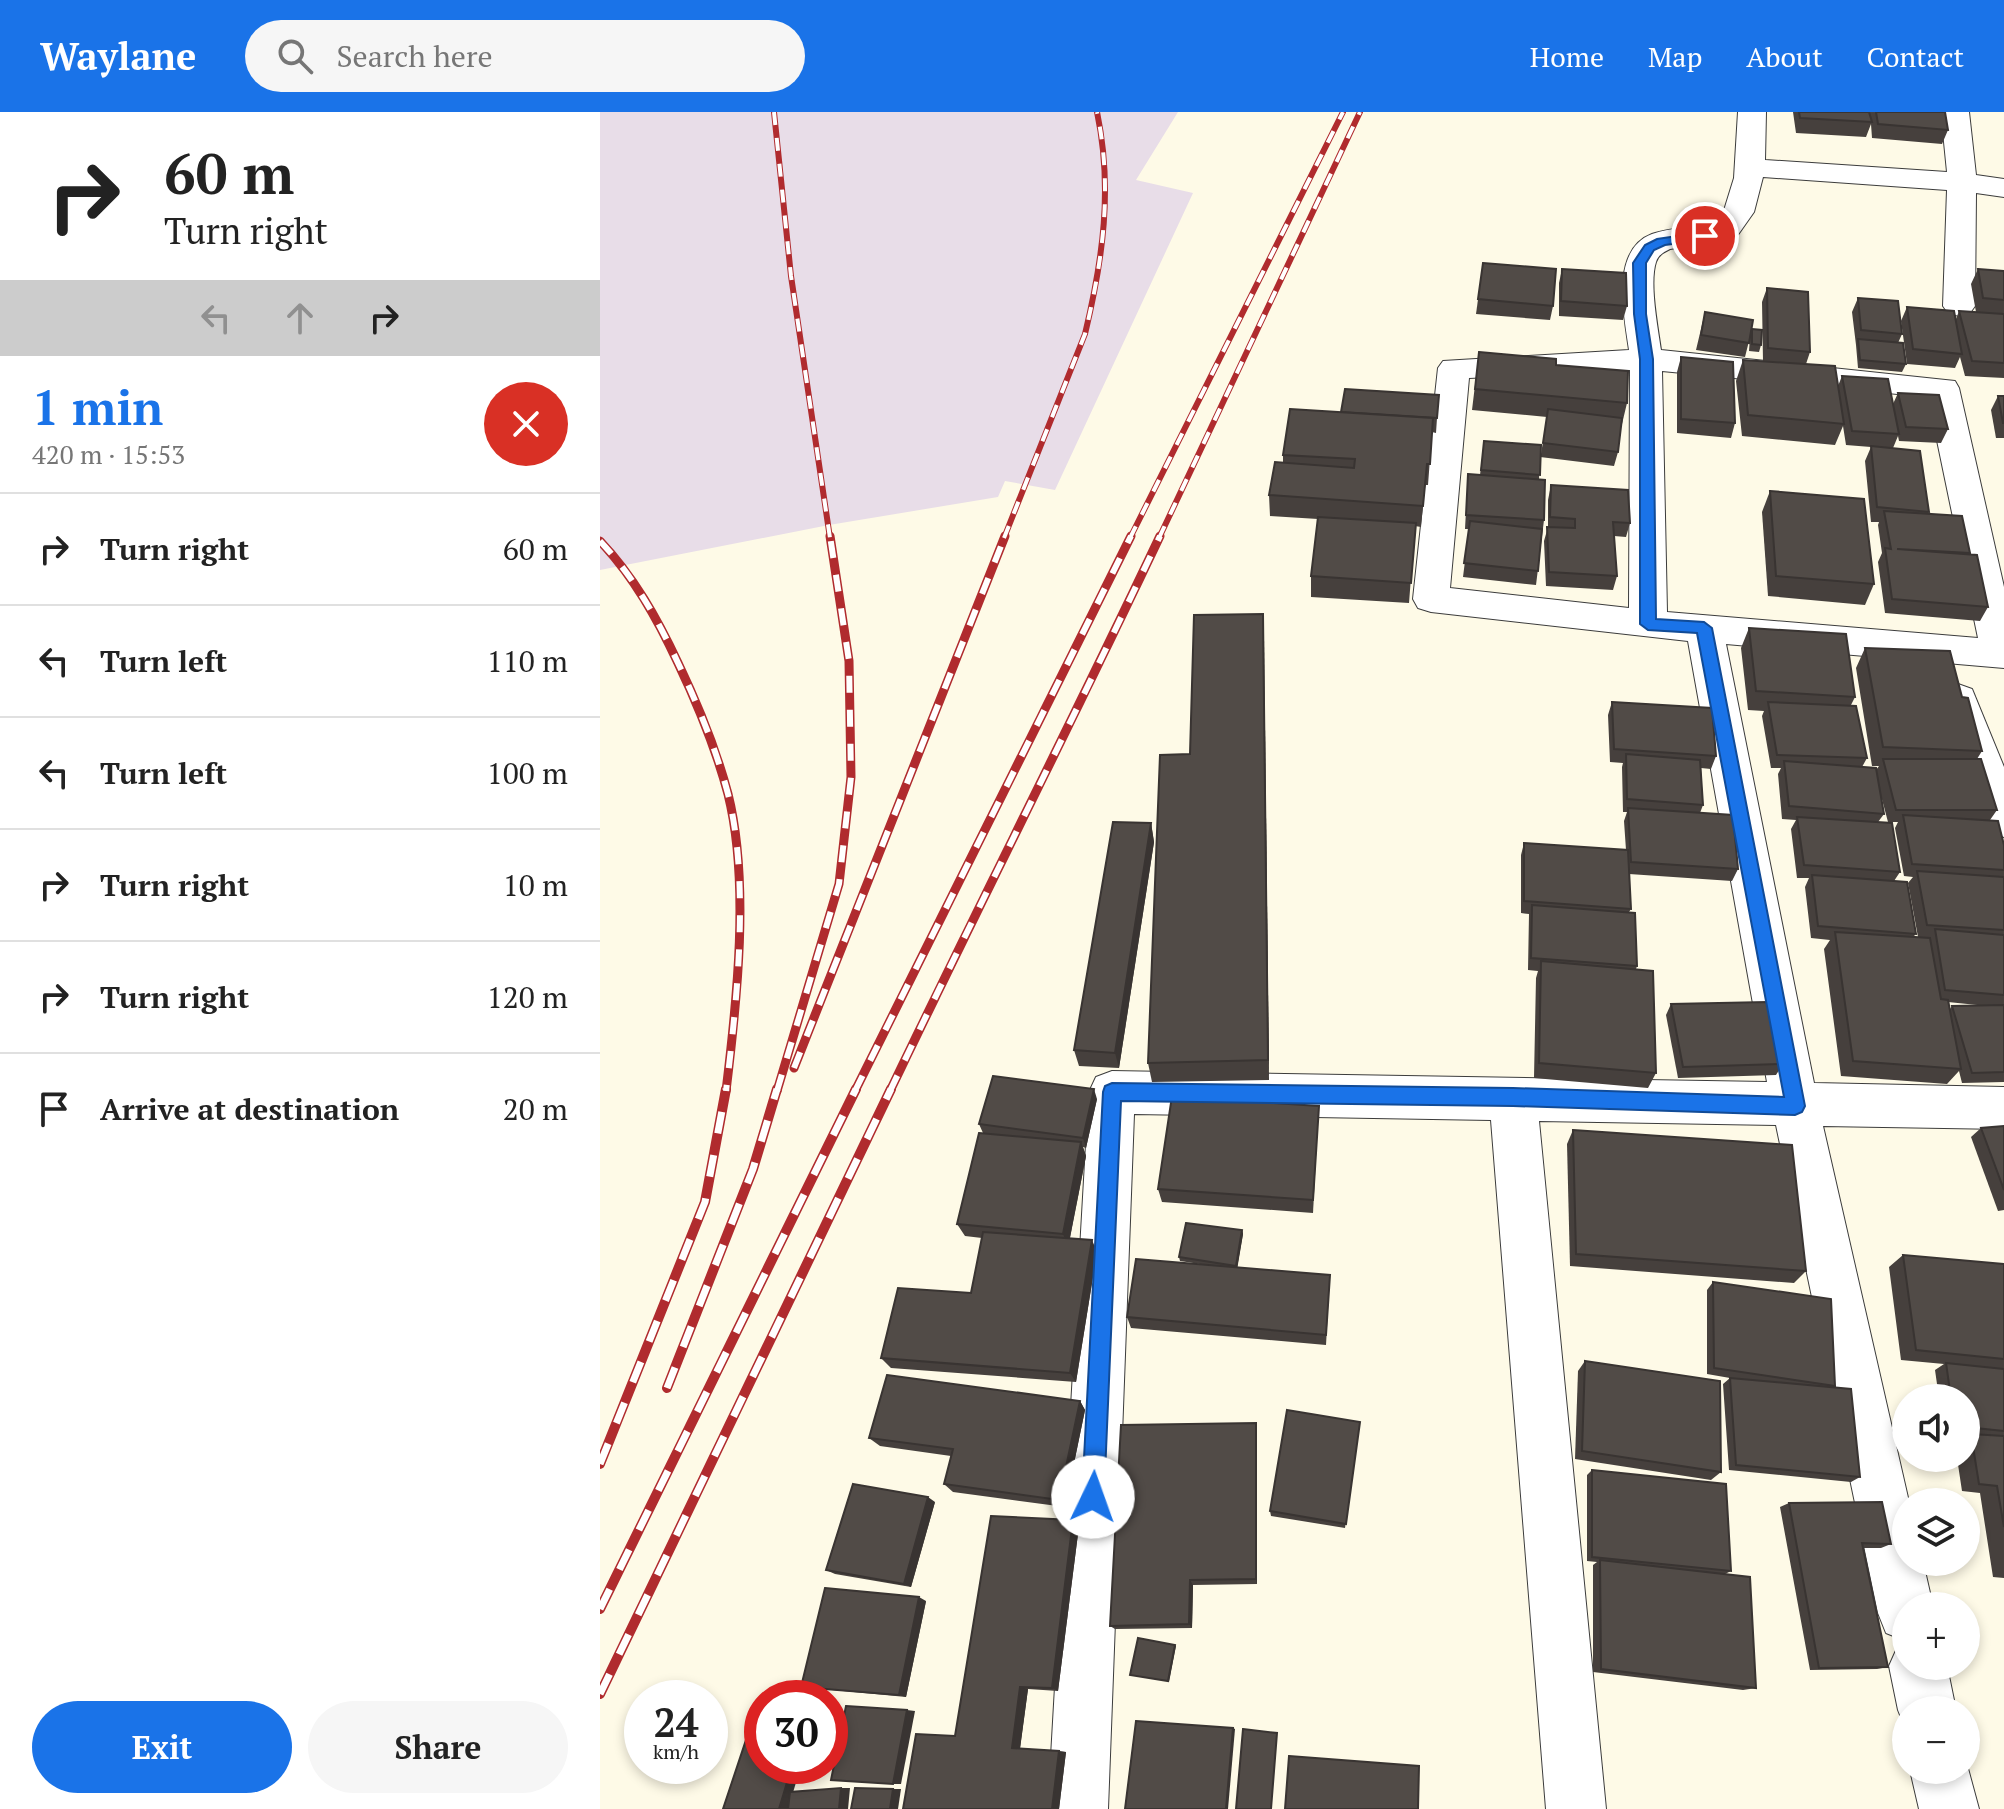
<!DOCTYPE html>
<meta charset="utf-8">
<style>
:root{--surface:#fff;--page:#f6f6f6;--text:#222;--muted:#767676;--line:#e0e0e0;--accent:#1a73e8}
body{margin:0;font-family:"PT Serif",serif;background:var(--page);color:var(--text);height:100vh;display:flex;flex-direction:column;font-size:30px;white-space:nowrap}
*{box-sizing:border-box;margin:0}
p{font-size:26px;color:var(--muted)}
.icon{flex:none;width:44px;height:44px;fill:none;stroke:currentColor;stroke-width:2;stroke-linecap:round;stroke-linejoin:round}
.map{position:relative;flex:1;overflow:hidden}
.side{display:flex;flex-direction:column;background:var(--surface);width:600px}
.side>*{flex:none}
.top-card{background:#fff;color:var(--text);overflow:hidden}
.fabs{position:absolute;left:1292px;top:1272px;display:grid;gap:16px}
.fabs a{display:grid;place-items:center;width:88px;height:88px;border-radius:50%;background:var(--surface);box-shadow:0 4px 12px #0003;font-size:40px}
.speed{position:absolute;left:24px;top:1568px;display:flex;gap:16px;font-size:40px;font-weight:700;text-align:center}
.speed>*{display:grid;place-content:center;width:104px;height:104px;border-radius:50%;background:var(--surface);box-shadow:0 4px 12px #0003;line-height:1}
.speed small{font-size:20px;font-weight:400}
.speed .limit{border:12px solid #d22;background:#fff;color:#111}
.pin{position:absolute;display:grid;place-items:center;width:68px;height:68px;color:#fff;margin:-34px;border:4px solid #fff;border-radius:50%;box-shadow:0 2px 8px #0007}
.me{position:absolute;width:88px;margin:-44px;rotate:3deg;stroke-linejoin:round;filter:drop-shadow(0 0 6px #0008)}
.turn{display:flex;align-items:center;gap:28px;height:168px;padding:0 32px;font-size:36px}
.turn .icon{width:104px;height:104px;stroke-width:2.5}
.turn b{display:block;font-size:56px;line-height:68px}
.lanes{display:flex;align-items:center;height:76px;padding:0 32px;background:#0003;justify-content:center;gap:40px;direction:ltr}
.lanes .off{opacity:.35}
.round{display:grid;place-items:center;flex:none;width:84px;height:84px;border-radius:42px;background:var(--page)}
.summary{display:flex;align-items:center;justify-content:space-between;height:136px;padding:0 32px}
h1{font-size:48px;font-weight:800;line-height:60px;color:var(--accent)}
.primary-button{display:flex;gap:16px;margin-top:auto;padding:16px 32px}
.primary-button a{flex:1;height:92px;border-radius:48px;background:var(--accent);color:#fff;font-size:32px;font-weight:800;line-height:92px;text-align:center}
.primary-button a+a{background:var(--page);color:var(--text)}
ul{padding:0;list-style:none}
li{display:flex;align-items:center;gap:24px;height:112px;padding:0 32px;border-top:2px solid var(--line)}
li div{flex:1}
li b{display:block;font-size:30px}
li em{font-style:normal}
header{display:flex;align-items:center;gap:48px;box-sizing:border-box;height:112px;padding:0 40px;background:var(--accent);color:#fff}
header strong{font-size:38px}
nav{display:flex;gap:44px;margin-inline-start:auto;font-size:28px}
.search{width:560px;height:72px;background:var(--page);display:flex;align-items:center;gap:20px;box-sizing:border-box;padding:0 28px;border-radius:44px;color:var(--muted);font-size:30px}
main{display:flex;flex:1;min-height:0}
.map>svg:first-child{display:block}
.industrial{fill:#e8dde8}
.lines{fill:none;stroke-linecap:round;stroke-linejoin:round}
.minor-casing{stroke:#3c3c3c;stroke-width:2}
.minor{fill:#fff;fill-rule:evenodd}
.rail-far2-casing{stroke:#b02b2e;stroke-width:6}
.rail-far1-casing{stroke:#b02b2e;stroke-width:9}
.rail-casing{stroke:#b02b2e;stroke-width:10}
.rail-far2{stroke:#fff;stroke-width:4;stroke-dasharray:13;stroke-linecap:butt}
.rail-far1{stroke:#fff;stroke-width:6;stroke-dasharray:17;stroke-linecap:butt}
.rail{stroke:#fff;stroke-width:7;stroke-dasharray:22;stroke-linecap:butt}
.wall{fill:#46403d;fill-rule:evenodd}
.shaded-wall{fill:#393432}
.building{fill:#514b47;stroke:#393432;stroke-width:2}
.route{fill:#1a73e8;stroke:#114b97;stroke-width:2}
</style>
<header>
<strong>Waylane</strong>
<div class="search"><svg class="icon" aria-label="search" viewBox="0 0 24 24"><circle cx="10" cy="10" r="6"/><path d="M15 15l6 6"/></svg>Search here</div>
<nav><a>Home</a><a>Map</a><a>About</a><a>Contact</a></nav>
</header>
<main>
<section class="side">
<div class="top-card">
<div class="turn"><svg class="icon" aria-label="right" viewBox="0 0 24 24"><path d="M7 20v-9h11M14 6l5 5-5 5"/></svg><div><b>60 m</b>Turn right</div></div>
<div class="lanes"><svg class="icon off" aria-label="left" viewBox="0 0 24 24"><path d="M17 20v-9H6M10 6l-5 5 5 5"/></svg><svg class="icon off" aria-label="ahead" viewBox="0 0 24 24"><path d="M12 20V5M6 11l6-6 6 6"/></svg><svg class="icon" aria-label="right" viewBox="0 0 24 24"><path d="M7 20v-9h11M14 6l5 5-5 5"/></svg></div>
</div>
<div class="summary"><div><h1>1 min</h1><p>420 m · 15:53</p></div><a class="round" style="background:#d93025;color:#fff"><svg class="icon" aria-label="close" viewBox="0 0 24 24"><path d="M6 6l12 12M18 6L6 18"/></svg></a></div>
<ul>
<li><svg class="icon" aria-label="right" viewBox="0 0 24 24"><path d="M7 20v-9h11M14 6l5 5-5 5"/></svg><div><b>Turn right</b></div><em>60 m</em></li>
<li><svg class="icon" aria-label="left" viewBox="0 0 24 24"><path d="M17 20v-9H6M10 6l-5 5 5 5"/></svg><div><b>Turn left</b></div><em>110 m</em></li>
<li><svg class="icon" aria-label="left" viewBox="0 0 24 24"><path d="M17 20v-9H6M10 6l-5 5 5 5"/></svg><div><b>Turn left</b></div><em>100 m</em></li>
<li><svg class="icon" aria-label="right" viewBox="0 0 24 24"><path d="M7 20v-9h11M14 6l5 5-5 5"/></svg><div><b>Turn right</b></div><em>10 m</em></li>
<li><svg class="icon" aria-label="right" viewBox="0 0 24 24"><path d="M7 20v-9h11M14 6l5 5-5 5"/></svg><div><b>Turn right</b></div><em>120 m</em></li>
<li><svg class="icon" aria-label="arrive" viewBox="0 0 24 24"><path d="M6 21V4h12l-3 4 3 4H6"/></svg><div><b>Arrive at destination</b></div><em>20 m</em></li>
</ul>
<div class="primary-button"><a>Exit</a><a>Share</a></div>
</section>
<div class="map">
<svg width="1404" height="1697" viewBox="0 0 1404 1697">
<rect width="100%" height="100%" fill="#fefae7"/>
<polygon class="industrial" points="0,0 578,0 536,68 593,81 455,378 405,369 398,385 229,413 0,458"/>
<g class="lines">
<g class="minor-casing">
<g id="minor">
<path d="M 1138,0 L 1166,0 L 1165,48 L 1347,60 L 1341,0 L 1369,0 L 1376,63 L 1404,67 L 1404,85 L 1376,81 L 1375,194 L 1370,201 L 1359,204 L 1348,201 L 1343,194 L 1347,78 L 1163,65 L 1154,100 L 1135,127 L 1070,137 C 1064,140 1058,143 1056,150 C 1049,171 1058,216 1061,238 L 1355,269 L 1359,276 L 1404,475 L 1404,556 L 1126,532 L 1214,971 L 1404,975 L 1404,1017 L 1223,1014 L 1309,1390 L 1306,1390 L 1306,1450 L 1323,1450 L 1333,1494 L 1306,1494 L 1306,1529 L 1286,1521 L 1278,1501 L 1176,1013 L 939,1009 L 1006,1697 L 946,1697 L 891,1008 L 534,1002 L 508,1697 L 448,1697 L 489,980 L 496,965 L 512,959 L 1167,970 L 1088,529 L 831,500 L 818,496 L 813,487 L 838,256 L 843,249 L 1029,238 C 1024,203 1010,138 1052,122 C 1071,115 1095,116 1115,113 L 1121,108 L 1134,66 ZM 1030,258 L 1029,496 L 850,476 L 869,266 ZM 1062,259 L 1328,285 L 1378,526 L 1067,500 Z"/>
<polygon points="1358,572 1372,577 1404,655 1404,725 1389,720 1383,708 1339,587 1344,577"/>
<polygon points="1306,1530 1306,1554 1347,1554 1356,1598 1306,1598 1306,1618 1298,1598 1289,1554 1298,1534"/>
<polygon points="1366,1649 1379,1697 1319,1697 1310,1658 1366,1658"/>
</g>
</g>
<use href="#minor" class="minor"/>
<g class="rail-far2-casing">
<g id="rail-far2">
<polyline points="174,0 191,164 230,426"/>
<path d="M 404,426 L 485,222 C 503,147 513,76 497,0"/>
<polyline points="530,426 743,0"/>
<polyline points="559,426 760,0"/>
</g>
</g>
<g class="rail-far1-casing">
<g id="rail-far1">
<path d="M 0,429 C 34,465 57,506 78,551 C 98,593 116,637 128,682 C 150,770 137,889 126,979"/>
<polyline points="194,956 405,424"/>
<polyline points="177,979 239,772 251,665 249,549 230,424"/>
<polyline points="255,979 531,424"/>
<path d="M 290,979 C 379,793 472,610 560,424"/>
</g>
</g>
<g class="rail-casing">
<g id="rail">
<polyline points="67,1276 153,1057 177,977"/>
<polyline points="0,1352 105,1090 126,977"/>
<polyline points="0,1497 256,977"/>
<polyline points="0,1582 291,977"/>
</g>
</g>
<use href="#rail-far2" class="rail-far2"/>
<use href="#rail-far1" class="rail-far1"/>
<use href="#rail" class="rail"/>
</g>
<g class="wall">
<polygon points="1193,0 1345,0 1348,18 1342,32 1272,26 1271,12 1266,25 1196,21"/>
<polygon points="883,151 953,194 950,208 876,202"/>
<polygon points="962,157 1027,194 1023,208 959,204 959,171"/>
<polygon points="1378,157 1404,159 1404,266 1365,264 1360,245 1355,256 1307,252 1301,209 1307,195 1356,207 1359,199 1376,200 1371,172"/>
<polygon points="1167,176 1210,240 1206,252 1238,274 1242,264 1293,292 1298,281 1348,317 1341,331 1299,329 1298,324 1293,336 1329,400 1328,402 1370,441 1369,443 1388,495 1380,509 1285,501 1278,450 1282,441 1278,413 1279,410 1271,410 1265,349 1271,335 1246,333 1243,314 1235,333 1142,324 1136,269 1143,248 1163,249 1162,190"/>
<polygon points="1258,186 1302,222 1298,231 1306,252 1302,260 1258,256 1256,233 1252,200"/>
<polygon points="1105,200 1150,224 1152,217 1161,233 1159,240 1149,239 1150,225 1145,245 1096,238"/>
<polygon points="879,240 956,253 1027,291 1022,312 1021,312 1018,340 1014,354 940,345 939,367 944,408 936,473 863,465 869,417 865,417 868,362 880,363 884,329 941,342 947,305 872,298"/>
<polygon points="1081,245 1135,311 1131,326 1077,321 1077,260"/>
<polygon points="1398,284 1404,284 1404,326 1396,326 1391,298"/>
<polygon points="690,297 837,306 836,321 832,320 828,373 825,373 821,415 815,414 809,491 711,485 711,464 718,407 670,404 669,383 683,350 683,343"/>
<polygon points="951,373 1030,411 1026,425 1014,424 1017,464 1013,478 946,474 944,429 948,415 948,388"/>
<polygon points="1170,379 1274,472 1265,493 1168,484 1162,400"/>
<path d="M 1149,516 L 1255,585 L 1251,593 L 1267,646 L 1262,655 L 1276,658 L 1279,654 L 1272,654 L 1256,556 L 1265,536 L 1362,585 L 1382,639 L 1377,647 L 1397,698 L 1390,708 L 1404,733 L 1404,970 L 1362,971 L 1359,959 L 1347,972 L 1241,964 L 1224,837 L 1230,828 L 1211,826 L 1205,775 L 1209,766 L 1197,766 L 1191,717 L 1196,708 L 1182,707 L 1178,662 L 1181,656 L 1171,656 L 1162,604 L 1164,599 L 1148,598 L 1141,536 ZM 1279,676 L 1288,710 L 1298,710 L 1295,716 L 1304,764 L 1313,765 L 1308,771 L 1318,825 L 1313,825 L 1316,822 L 1294,769 L 1300,760 L 1278,710 L 1284,702 ZM 1348,890 L 1387,894 L 1352,894 L 1350,897 Z"/>
<polygon points="664,527 669,968 552,970 548,951 590,642"/>
<polygon points="1012,590 1116,644 1111,657 1101,656 1103,693 1100,701 1138,757 1132,769 1029,762 1031,797 1029,800 1037,854 1036,857 1056,961 1048,976 934,966 936,866 938,859 928,858 929,802 921,801 921,743 924,731 1026,738 1024,709 1027,700 1023,700 1022,655 1023,651 1010,650 1008,603"/>
<polygon points="551,711 554,730 519,956 479,954 474,938"/>
<polygon points="1071,892 1183,952 1176,963 1078,966 1066,903"/>
<polygon points="497,987 486,1036 483,1035 486,1044 470,1126 497,1140 476,1270 291,1256 281,1246 371,1181 382,1126 365,1124 357,1112 383,1021 379,1012"/>
<polygon points="718,1008 713,1101 562,1090 558,1077"/>
<polygon points="1404,1014 1404,1098 1398,1099 1371,1025 1381,1016"/>
<polygon points="973,1018 1206,1159 1194,1171 970,1154 967,1032"/>
<polygon points="642,1118 643,1122 637,1156 730,1163 726,1233 531,1216 527,1205 600,1152 580,1149 579,1145"/>
<polygon points="1303,1143 1404,1152 1404,1466 1393,1465 1380,1381 1362,1379 1357,1346 1366,1346 1366,1324 1369,1322 1366,1322 1366,1286 1339,1286 1335,1258 1344,1252 1301,1248 1289,1155"/>
<polygon points="1113,1170 1235,1274 1233,1276 1260,1365 1251,1370 1129,1358 1123,1272 1130,1266 1107,1262 1107,1178"/>
<polygon points="985,1249 1121,1360 1111,1368 975,1347 978,1259"/>
<polygon points="480,1289 485,1298 465,1395 353,1380 344,1372 351,1344 280,1334 269,1326"/>
<polygon points="760,1310 745,1416 671,1404 670,1399"/>
<polygon points="656,1311 657,1320 657,1472 593,1473 592,1516 515,1517 510,1514"/>
<polygon points="992,1358 1131,1459 1125,1462 1156,1576 1143,1578 993,1560 993,1453 997,1450 987,1449 987,1363"/>
<polygon points="335,1390 311,1475 235,1462 226,1458"/>
<polygon points="1189,1391 1291,1432 1281,1436 1263,1436 1288,1555 1277,1557 1210,1558 1180,1395"/>
<polygon points="479,1414 458,1579 428,1577 420,1636 466,1640 459,1697 355,1624"/>
<polygon points="326,1489 306,1585 201,1575"/>
</g>
<g class="shaded-wall">
<polygon points="664,527 669,968 668,948"/>
<polygon points="551,711 554,730 519,956 515,941"/>
<polygon points="494,977 497,987 486,1036 483,1026"/>
<polygon points="481,1030 486,1044 468,1135 463,1122"/>
<polygon points="642,1118 643,1122 637,1158 636,1154"/>
<polygon points="492,1128 497,1140 476,1270 470,1261"/>
<polygon points="480,1289 485,1298 465,1395 459,1388"/>
<polygon points="656,1311 657,1320 657,1472 656,1467"/>
<polygon points="328,1385 335,1390 311,1475 304,1472"/>
<polygon points="473,1408 479,1414 458,1579 452,1576"/>
<polygon points="590,1468 593,1473 592,1516 589,1512"/>
<polygon points="319,1485 326,1489 306,1585 299,1583"/>
<polygon points="575,1533 576,1534 569,1570 568,1569"/>
<polygon points="420,1575 428,1577 420,1637 412,1636"/>
<polygon points="307,1598 315,1599 301,1672 293,1672"/>
<polygon points="633,1616 635,1617 628,1697 626,1697"/>
<polygon points="459,1639 466,1640 459,1697 452,1697"/>
<polygon points="192,1654 201,1654 188,1697 179,1697"/>
<polygon points="241,1676 250,1676 248,1697 239,1697"/>
<polygon points="293,1677 301,1677 298,1697 290,1697"/>
</g>
<g class="building">
<polygon points="1199,0 1269,0 1272,10 1200,6"/>
<polygon points="1276,0 1345,0 1348,18 1278,12"/>
<polygon points="883,151 956,157 953,194 878,187"/>
<polygon points="962,157 1026,161 1027,194 961,189"/>
<polygon points="1378,157 1404,159 1404,188 1383,186"/>
<polygon points="1167,176 1208,180 1210,240 1168,236"/>
<polygon points="1258,186 1298,189 1302,222 1261,218"/>
<polygon points="1307,195 1354,199 1362,242 1313,237"/>
<polygon points="1359,199 1404,202 1404,251 1372,249"/>
<polygon points="1105,200 1153,208 1149,231 1101,223"/>
<polygon points="1152,217 1162,218 1161,233 1152,232"/>
<polygon points="1258,227 1303,231 1306,252 1260,248"/>
<polygon points="879,240 956,247 956,253 1028,259 1027,291 875,277"/>
<polygon points="1081,245 1133,250 1135,311 1081,307"/>
<polygon points="1143,248 1235,254 1244,312 1148,303"/>
<polygon points="1242,264 1288,267 1299,322 1252,319"/>
<polygon points="745,277 839,283 837,306 741,300"/>
<polygon points="1298,281 1339,283 1348,317 1306,315"/>
<polygon points="1398,284 1404,284 1404,311 1403,311"/>
<polygon points="690,297 833,306 830,352 827,352 823,394 669,383 675,350 754,356 755,347 683,343"/>
<polygon points="948,297 1022,306 1018,340 943,331"/>
<polygon points="884,329 941,333 940,363 881,358"/>
<polygon points="1271,334 1320,339 1329,400 1277,395"/>
<polygon points="868,362 945,368 944,408 866,403"/>
<polygon points="951,373 1028,378 1030,411 1013,410 1017,464 949,460 947,415 975,416 975,407 950,405"/>
<polygon points="1170,379 1264,387 1274,472 1176,464"/>
<polygon points="1284,399 1362,404 1370,441 1297,437 1377,443 1388,495 1292,487 1285,436 1291,437"/>
<polygon points="718,405 816,411 811,471 711,464"/>
<polygon points="870,409 942,417 938,459 864,451"/>
<polygon points="663,502 668,948 548,951 560,643 590,642 594,503"/>
<polygon points="1149,516 1246,522 1255,585 1156,579"/>
<polygon points="1265,536 1350,539 1362,585 1368,586 1382,639 1283,635"/>
<polygon points="1012,590 1112,596 1116,644 1014,637"/>
<polygon points="1168,590 1256,594 1267,646 1177,643"/>
<polygon points="1026,642 1100,648 1103,693 1027,687"/>
<polygon points="1283,647 1381,647 1397,698 1296,698"/>
<polygon points="1184,649 1276,656 1284,702 1189,694"/>
<polygon points="1028,696 1133,703 1138,757 1031,750"/>
<polygon points="1303,703 1398,709 1404,733 1404,758 1312,752"/>
<polygon points="1197,705 1292,711 1300,760 1204,753"/>
<polygon points="513,710 551,711 515,941 474,938"/>
<polygon points="924,731 1028,738 1031,797 924,789"/>
<polygon points="1317,759 1404,765 1404,818 1327,813"/>
<polygon points="1212,763 1307,770 1316,822 1218,814"/>
<polygon points="932,793 1035,801 1037,854 931,846"/>
<polygon points="1335,817 1404,823 1404,883 1345,878"/>
<polygon points="1235,820 1330,826 1341,887 1348,888 1361,957 1253,949"/>
<polygon points="941,849 1053,859 1056,961 939,951"/>
<polygon points="1167,890 1183,952 1083,955 1071,892"/>
<polygon points="1404,893 1404,960 1372,961 1352,894"/>
<polygon points="393,964 494,977 483,1026 379,1012"/>
<polygon points="572,984 719,994 713,1088 558,1077"/>
<polygon points="1404,1014 1404,1078 1381,1016"/>
<polygon points="973,1018 1192,1033 1206,1159 976,1142"/>
<polygon points="379,1021 481,1030 463,1122 357,1112"/>
<polygon points="586,1111 642,1118 636,1154 579,1145"/>
<polygon points="383,1120 492,1128 470,1261 281,1246 298,1176 371,1181"/>
<polygon points="1303,1143 1404,1152 1404,1247 1316,1238"/>
<polygon points="536,1147 730,1163 726,1223 527,1205"/>
<polygon points="1113,1170 1231,1187 1235,1274 1114,1256"/>
<polygon points="985,1249 1120,1269 1121,1360 982,1339"/>
<polygon points="1346,1251 1404,1257 1404,1319 1366,1315 1366,1286 1351,1286"/>
<polygon points="287,1263 480,1289 459,1388 344,1372 353,1337 269,1326"/>
<polygon points="1130,1266 1251,1277 1260,1365 1136,1353"/>
<polygon points="687,1298 760,1310 746,1412 670,1399"/>
<polygon points="656,1311 656,1467 590,1468 589,1512 510,1514 521,1313"/>
<polygon points="1371,1322 1404,1324 1404,1415 1397,1374 1379,1372"/>
<polygon points="992,1358 1126,1372 1131,1459 992,1445"/>
<polygon points="253,1372 328,1385 304,1472 226,1458"/>
<polygon points="1282,1390 1291,1432 1262,1431 1288,1555 1219,1556 1189,1391"/>
<polygon points="391,1404 473,1408 452,1576 420,1575 412,1636 459,1639 452,1697 303,1697 316,1622 355,1624"/>
<polygon points="1000,1448 1150,1465 1156,1576 1001,1557"/>
<polygon points="225,1476 319,1485 299,1583 201,1575"/>
<polygon points="538,1526 575,1533 568,1569 530,1563"/>
<polygon points="246,1594 307,1598 293,1672 231,1668"/>
<polygon points="536,1609 633,1616 626,1697 525,1697"/>
<polygon points="643,1617 677,1621 671,1697 636,1697"/>
<polygon points="146,1628 162,1631 162,1654 192,1654 179,1697 123,1697"/>
<polygon points="689,1644 819,1654 818,1697 685,1697"/>
<polygon points="241,1676 239,1697 188,1697 190,1680"/>
<polygon points="255,1676 293,1677 290,1697 251,1697"/>
</g>
<polygon class="route" points="1105,120 1111,124 1109,127 1065,133 1054,138 1046,151 1046,202 1053,247 1056,507 1104,510 1112,516 1205,994 1202,1000 1195,1003 913,994 521,989 504,1385 501,1393 493,1396 485,1393 482,1385 503,980 505,974 512,971 913,976 1184,985 1097,521 1048,518 1040,512 1040,247 1034,202 1033,151 1045,133 1057,127"/>
</svg>
<div class="fabs">
<a><svg class="icon" aria-label="sound" viewBox="0 0 24 24"><path d="M4 9h4l5-4v14l-5-4H4zM17 9q2 3 0 6"/></svg></a>
<a><svg class="icon" aria-label="layers" viewBox="0 0 24 24"><path d="M12 4l9 5-9 5-9-5zM3 14l9 5 9-5"/></svg></a>
<a>+</a>
<a>−</a>
</div>
<div class="speed"><div>24<small>km/h</small></div><div class="limit">30</div></div>
<div class="pin" style="left:1105px;top:124px;background:#d93025"><svg class="icon" aria-label="arrive" viewBox="0 0 24 24"><path d="M6 21V4h12l-3 4 3 4H6"/></svg></div>
<svg class="me" style="left:493px;top:1385px" viewBox="-20 -20 40 40"><circle r="19" fill="#fff"/><path d="M0-13L10 11 0 6-10 11z" fill="#1a73e8"/></svg>
</div>
</main>
